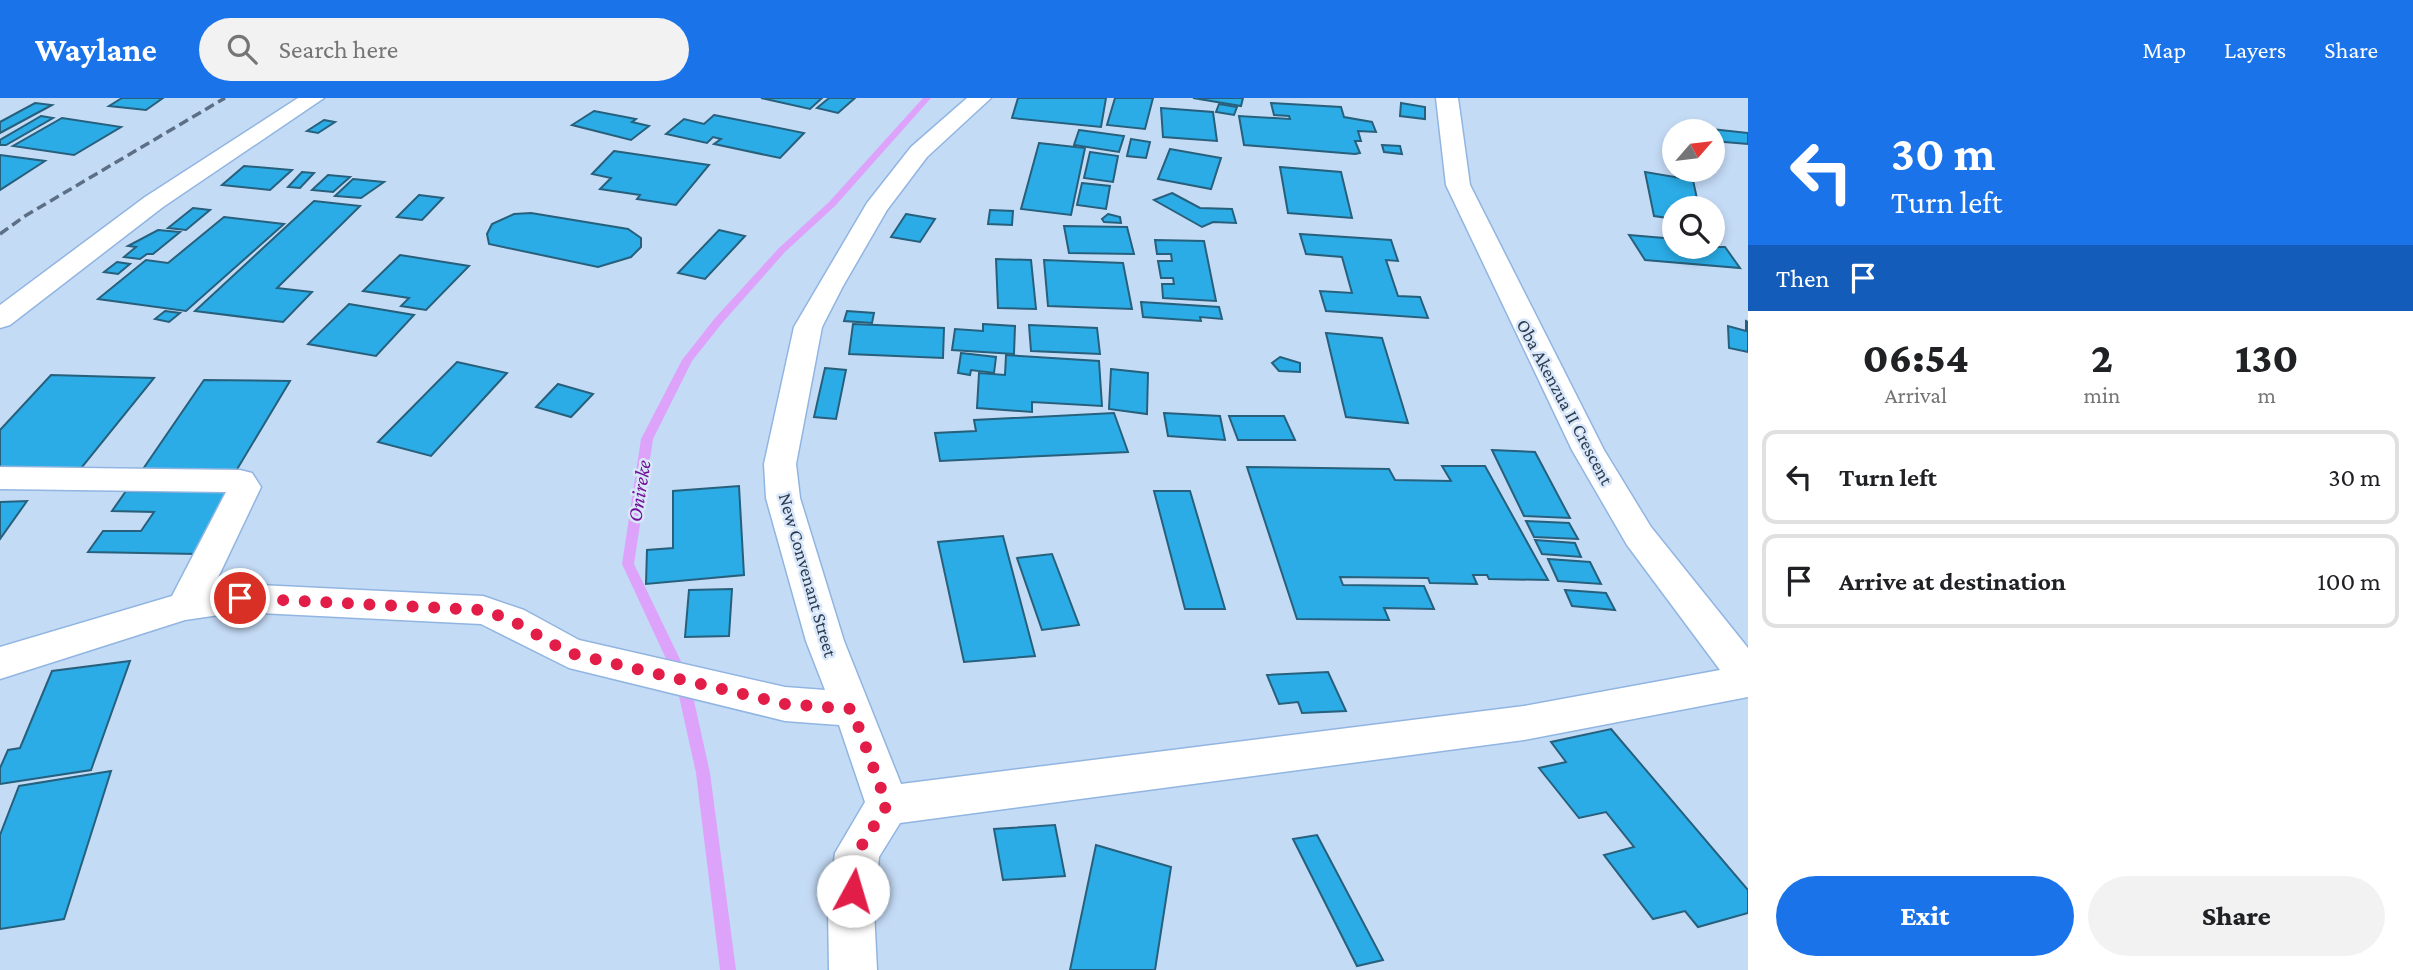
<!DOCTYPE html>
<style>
:root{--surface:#fff;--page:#f2f2f2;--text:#202124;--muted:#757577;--line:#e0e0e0;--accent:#1a73e8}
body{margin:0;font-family:"Crimson Pro",serif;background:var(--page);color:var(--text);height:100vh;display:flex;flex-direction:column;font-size:26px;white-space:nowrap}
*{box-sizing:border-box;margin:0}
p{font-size:23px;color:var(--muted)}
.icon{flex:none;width:38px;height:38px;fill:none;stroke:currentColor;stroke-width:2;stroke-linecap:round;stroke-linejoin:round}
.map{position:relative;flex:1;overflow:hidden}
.drawer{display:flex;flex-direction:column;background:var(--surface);width:665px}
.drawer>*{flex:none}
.banner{background:#1a73e8;color:#fff;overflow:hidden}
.needle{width:46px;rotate:62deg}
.fabs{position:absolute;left:1662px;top:21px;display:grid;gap:14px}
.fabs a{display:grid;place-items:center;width:63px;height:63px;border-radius:50%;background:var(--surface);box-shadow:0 4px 10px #0003;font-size:35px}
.pin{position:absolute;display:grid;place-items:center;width:60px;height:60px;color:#fff;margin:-30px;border:4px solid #fff;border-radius:50%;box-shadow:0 2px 7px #0007}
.me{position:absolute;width:77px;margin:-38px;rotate:6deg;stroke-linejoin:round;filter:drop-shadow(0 0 5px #0008)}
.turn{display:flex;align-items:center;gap:24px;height:147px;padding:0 28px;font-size:32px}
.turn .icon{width:91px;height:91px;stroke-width:2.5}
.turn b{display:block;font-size:49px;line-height:60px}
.then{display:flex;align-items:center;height:66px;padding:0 28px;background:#0003;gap:14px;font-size:26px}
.eta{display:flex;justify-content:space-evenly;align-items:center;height:119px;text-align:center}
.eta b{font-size:42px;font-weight:800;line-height:49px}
.button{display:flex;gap:14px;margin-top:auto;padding:14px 28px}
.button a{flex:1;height:80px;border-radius:42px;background:var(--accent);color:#fff;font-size:28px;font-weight:800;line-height:80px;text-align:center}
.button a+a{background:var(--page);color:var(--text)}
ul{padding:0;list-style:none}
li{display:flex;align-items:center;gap:21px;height:94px;margin:0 14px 10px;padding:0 14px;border:4px solid var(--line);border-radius:14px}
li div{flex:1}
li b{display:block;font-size:26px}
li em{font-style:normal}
header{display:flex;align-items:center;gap:42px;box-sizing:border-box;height:98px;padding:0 35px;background:var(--accent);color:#fff}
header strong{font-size:33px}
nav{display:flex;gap:38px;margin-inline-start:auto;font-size:24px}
.search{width:490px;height:63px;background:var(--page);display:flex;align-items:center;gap:18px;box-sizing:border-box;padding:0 24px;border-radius:38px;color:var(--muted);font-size:26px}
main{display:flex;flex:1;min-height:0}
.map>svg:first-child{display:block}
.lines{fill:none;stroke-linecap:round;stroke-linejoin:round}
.stream{fill:#dda3fb;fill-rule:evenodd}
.building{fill:#2bace6;stroke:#27607c;stroke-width:2}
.minor-casing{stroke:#91b5e1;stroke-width:3}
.minor{fill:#fff;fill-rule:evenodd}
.rail{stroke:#5d6f84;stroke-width:3.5;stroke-dasharray:10 5;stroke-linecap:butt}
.route{stroke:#e11d48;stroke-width:12;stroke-dasharray:0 21.6}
.labels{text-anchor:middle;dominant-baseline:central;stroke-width:5;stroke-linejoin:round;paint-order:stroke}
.street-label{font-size:19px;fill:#2c3b4d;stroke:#d8e7fa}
.water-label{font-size:21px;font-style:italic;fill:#730f97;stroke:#d8e7fa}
</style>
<header>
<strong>Waylane</strong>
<div class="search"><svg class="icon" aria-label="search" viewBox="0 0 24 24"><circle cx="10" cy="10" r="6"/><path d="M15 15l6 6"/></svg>Search here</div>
<nav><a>Map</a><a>Layers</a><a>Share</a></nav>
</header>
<main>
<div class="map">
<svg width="1748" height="872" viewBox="0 0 1748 872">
<rect width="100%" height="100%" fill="#c4dbf6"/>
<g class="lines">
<polygon class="stream" points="923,0 931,0 835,108 785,154 723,224 692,263 653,341 634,466 689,580 710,675 736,872 720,872 696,675 675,580 622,466 641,341 682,262 715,220 779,150 829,104"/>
</g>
<g class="building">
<polygon points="122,0 163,0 146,12 109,8"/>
<polygon points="761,0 822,0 810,11"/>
<polygon points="829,0 855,0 838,15 817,10"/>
<polygon points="1018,0 1106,0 1101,29 1012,20"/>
<polygon points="1115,0 1153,0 1145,31 1107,27"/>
<polygon points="1193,0 1243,0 1241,8"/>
<polygon points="35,5 52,7 0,35 0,24"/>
<polygon points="1271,5 1341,9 1344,19 1372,24 1376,34 1358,33 1361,43 1355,43 1360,55 1355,56 1244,47 1239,18 1290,21 1289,18 1274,17"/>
<polygon points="1401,5 1425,9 1425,21 1400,18"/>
<polygon points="1219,6 1237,9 1234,17 1216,14"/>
<polygon points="1161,10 1213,14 1217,43 1163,39"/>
<polygon points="594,13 636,21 632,24 649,28 631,42 572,27"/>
<polygon points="714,17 804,35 780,60 714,46 721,41 713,39 707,45 666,36 684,21 704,26"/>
<polygon points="41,18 53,20 6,47 0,47 0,42"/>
<polygon points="62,20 121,29 74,57 13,48"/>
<polygon points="324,22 335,24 318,35 307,33"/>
<polygon points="1702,30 1748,35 1748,46 1713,43 1713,33"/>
<polygon points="1079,32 1124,38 1119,54 1074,47"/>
<polygon points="1131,41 1150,44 1146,60 1127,58"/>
<polygon points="1039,45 1085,50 1071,117 1021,111"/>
<polygon points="1382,47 1400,48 1402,56 1384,54"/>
<polygon points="1170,51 1221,60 1211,91 1158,81"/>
<polygon points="614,53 709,67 676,107 637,101 640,97 600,91 611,80 592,76"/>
<polygon points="1090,54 1118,58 1113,84 1084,80"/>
<polygon points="0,57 45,63 0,92"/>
<polygon points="244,68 292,72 270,92 222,87"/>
<polygon points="1280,69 1341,74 1352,120 1288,115"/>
<polygon points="302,74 314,75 300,90 288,89"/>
<polygon points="1645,74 1693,82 1699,110 1675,110 1675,121 1654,118"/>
<polygon points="328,77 350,79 333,94 312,92"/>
<polygon points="353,81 384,84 361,100 335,98"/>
<polygon points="1082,85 1110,88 1106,111 1077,107"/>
<polygon points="1172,95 1200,110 1232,111 1236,125 1213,124 1202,129 1154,102"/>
<polygon points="419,97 443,100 422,122 397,119"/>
<polygon points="314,103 360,108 277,190 312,194 283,224 195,213"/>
<polygon points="193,110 210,112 186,132 168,130"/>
<polygon points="990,112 1013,113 1012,127 988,126"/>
<polygon points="531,115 628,131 641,140 641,149 631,159 598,169 489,146 487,136 492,126 514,116"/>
<polygon points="906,116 935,121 920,144 891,139"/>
<polygon points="1108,116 1120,119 1121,125 1104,124 1102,121"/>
<polygon points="224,119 284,126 186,213 98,201 146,162 168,165"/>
<polygon points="1064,128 1127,129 1134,156 1069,155"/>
<polygon points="158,132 180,134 153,156 147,156 140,161 124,159 136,149 128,148"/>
<polygon points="719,132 745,138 705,181 678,175"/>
<polygon points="1300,136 1391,142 1398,163 1386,162 1398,198 1420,199 1428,220 1326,213 1320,193 1352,195 1342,159 1306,156"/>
<polygon points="1629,137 1664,140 1667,144 1675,145 1675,149 1725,149 1740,170 1645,162"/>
<polygon points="1155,142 1204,143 1216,203 1163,200 1162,186 1174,186 1173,180 1161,180 1158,163 1172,163 1171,156 1157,156"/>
<polygon points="400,157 469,168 426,212 401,208 409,200 363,193"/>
<polygon points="996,161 1031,162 1036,211 998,210"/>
<polygon points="1044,162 1123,165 1132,211 1048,208"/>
<polygon points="117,164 130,166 118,176 104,174"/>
<polygon points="1141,204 1219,209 1222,221 1200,219 1201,223 1143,219"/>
<polygon points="349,206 414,217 376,258 308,246"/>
<polygon points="165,213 180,215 169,224 155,221"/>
<polygon points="847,213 874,215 872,225 844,223"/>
<polygon points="1746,223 1748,224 1748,254 1729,250 1728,228 1746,233"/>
<polygon points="853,226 944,230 943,260 849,256"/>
<polygon points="983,226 1015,228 1014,256 952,252 955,231 983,233"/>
<polygon points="1029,227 1097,230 1100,256 1031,253"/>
<polygon points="1326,235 1382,240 1408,325 1346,319"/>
<polygon points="961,255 996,259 994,275 971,272 970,277 958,275"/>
<polygon points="1006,257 1099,263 1102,308 1032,304 1032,314 977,310 979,275 1005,277"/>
<polygon points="1280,259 1300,265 1300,274 1279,273 1272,265"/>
<polygon points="457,264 507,275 431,358 378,344"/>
<polygon points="825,270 846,272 836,321 814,319"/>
<polygon points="1111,271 1148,275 1147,316 1109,311"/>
<polygon points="51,277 154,280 78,374 0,371 0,332"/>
<polygon points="204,282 290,283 236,373 143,371"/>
<polygon points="558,286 593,296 571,319 536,309"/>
<polygon points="1114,315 1128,354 940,363 935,335 976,333 974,322"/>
<polygon points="1164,315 1220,318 1225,342 1168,338"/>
<polygon points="1229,318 1284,318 1295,342 1238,342"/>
<polygon points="1492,352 1535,354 1570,420 1524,418"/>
<polygon points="1442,368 1485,368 1548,482 1489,481 1487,477 1473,477 1477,486 1430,485 1428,480 1340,479 1343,487 1424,488 1434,511 1384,510 1389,522 1297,521 1247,369 1389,371 1395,382 1451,383"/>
<polygon points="739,388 744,477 646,486 647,452 673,450 673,393"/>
<polygon points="126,393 233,394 197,456 88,454 103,433 141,433 154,414 112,413"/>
<polygon points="1154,393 1190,393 1225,511 1185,511"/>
<polygon points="27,403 0,441 0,404"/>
<polygon points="1526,423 1569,425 1578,441 1534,439"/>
<polygon points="1003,438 1035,558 964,564 938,444"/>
<polygon points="1535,442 1575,445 1581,459 1542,456"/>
<polygon points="1052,456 1079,527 1042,532 1017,460"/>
<polygon points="1548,461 1590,464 1601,486 1558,483"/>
<polygon points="732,491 729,538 685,539 689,492"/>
<polygon points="1565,492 1606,495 1615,512 1572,508"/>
<polygon points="130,563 91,672 0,686 0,670 8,652 20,650 52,573"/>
<polygon points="1328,574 1346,613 1302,615 1298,604 1279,606 1267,577"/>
<polygon points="1611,631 1748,792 1748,815 1698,829 1685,813 1653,821 1604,757 1634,749 1606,714 1579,720 1539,670 1566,664 1551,644"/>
<polygon points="111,673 64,821 0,831 0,737 19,688"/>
<polygon points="1055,727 1065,778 1003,782 994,731"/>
<polygon points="1317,737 1383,862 1357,868 1293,741"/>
<polygon points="1096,747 1171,769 1155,872 1070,872"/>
</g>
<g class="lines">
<g class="minor-casing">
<g id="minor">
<polygon points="298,0 324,0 163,109 10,227 0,230 0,207 145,99"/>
<polygon points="967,0 991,0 927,59 887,112 843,188 822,229 796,366 800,400 844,543 901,686 1524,608 1720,572 1627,447 1572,352 1446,87 1436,0 1458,0 1470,87 1604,352 1651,429 1748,550 1748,599 1524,642 900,725 879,759 874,812 877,872 829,872 828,812 835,755 865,704 839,627 785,623 569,570 481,526 240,514 185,522 0,581 0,549 172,498 226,394 0,391 0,369 240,372 252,375 261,389 213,490 240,486 483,498 524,512 579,542 785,589 825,592 806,543 766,400 764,366 794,229 867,105 911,49"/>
</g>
</g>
<use href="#minor" class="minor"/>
<polyline class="rail" points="0,136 25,118 225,0"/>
</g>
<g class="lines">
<polyline class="route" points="240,500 483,512 511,522 569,555 785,606 852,611 887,707 857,755 853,793"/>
</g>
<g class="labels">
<g class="street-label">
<text transform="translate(1565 304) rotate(62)">Oba Akenzua II Crescent</text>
<text transform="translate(808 477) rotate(74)">New Convenant Street</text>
</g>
<g class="water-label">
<text transform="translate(639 393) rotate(-81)">Onireke</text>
</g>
</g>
</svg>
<div class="fabs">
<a><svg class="needle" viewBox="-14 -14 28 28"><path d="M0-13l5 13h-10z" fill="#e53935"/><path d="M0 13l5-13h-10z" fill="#757577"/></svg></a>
<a><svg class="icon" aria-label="search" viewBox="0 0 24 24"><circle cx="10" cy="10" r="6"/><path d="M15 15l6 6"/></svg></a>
</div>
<div class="pin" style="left:240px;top:500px;background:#d93025"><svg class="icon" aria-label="arrive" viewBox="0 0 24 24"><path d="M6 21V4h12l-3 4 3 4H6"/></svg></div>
<svg class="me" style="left:853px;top:793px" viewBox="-20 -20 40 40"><circle r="19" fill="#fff"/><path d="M0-13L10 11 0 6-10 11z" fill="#e11d48"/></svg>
</div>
<section class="drawer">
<div class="banner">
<div class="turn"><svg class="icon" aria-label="left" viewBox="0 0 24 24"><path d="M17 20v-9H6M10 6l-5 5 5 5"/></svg><div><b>30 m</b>Turn left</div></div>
<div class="then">Then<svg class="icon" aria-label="arrive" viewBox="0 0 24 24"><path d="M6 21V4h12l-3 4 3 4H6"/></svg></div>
</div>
<div class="eta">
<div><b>06:54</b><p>Arrival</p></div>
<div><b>2</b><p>min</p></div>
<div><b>130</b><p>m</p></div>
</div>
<ul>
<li><svg class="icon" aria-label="left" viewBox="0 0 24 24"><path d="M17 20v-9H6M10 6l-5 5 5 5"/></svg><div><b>Turn left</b></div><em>30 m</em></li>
<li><svg class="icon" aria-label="arrive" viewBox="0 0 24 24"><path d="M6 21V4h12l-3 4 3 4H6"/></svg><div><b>Arrive at destination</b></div><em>100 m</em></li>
</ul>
<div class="button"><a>Exit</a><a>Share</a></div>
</section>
</main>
